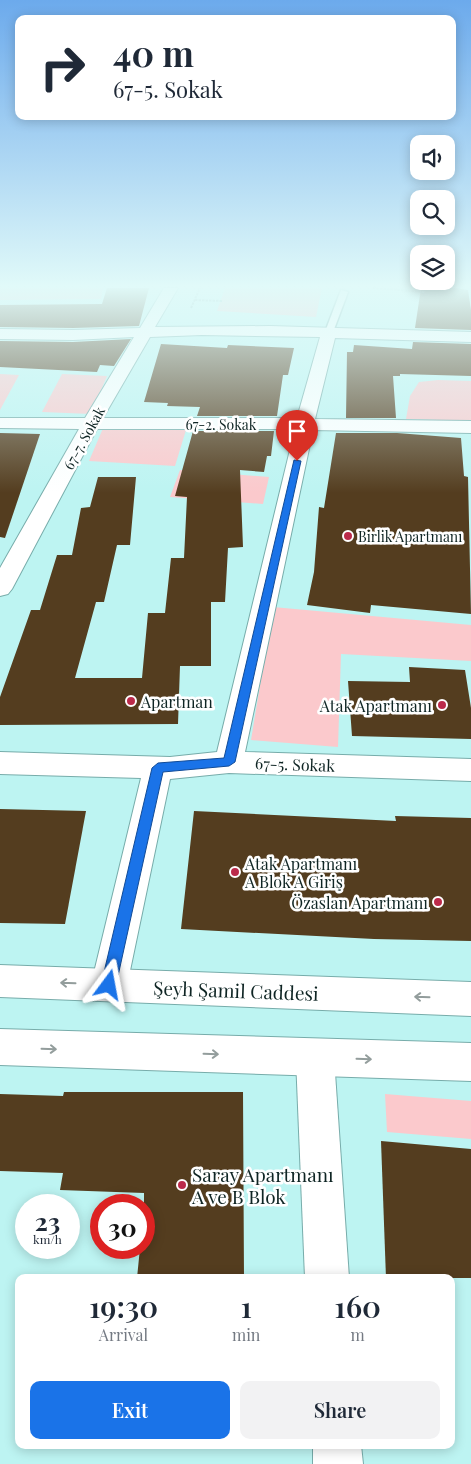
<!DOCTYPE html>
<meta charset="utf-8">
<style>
:root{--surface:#fff;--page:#f2f2f3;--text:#1f2937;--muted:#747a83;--accent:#1a73e8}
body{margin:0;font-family:"Playfair Display",serif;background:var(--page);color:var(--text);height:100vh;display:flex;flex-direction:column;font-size:19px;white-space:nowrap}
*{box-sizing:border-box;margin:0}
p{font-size:16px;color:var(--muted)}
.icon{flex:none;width:28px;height:28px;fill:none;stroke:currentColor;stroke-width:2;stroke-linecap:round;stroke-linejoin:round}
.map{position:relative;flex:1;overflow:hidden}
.panel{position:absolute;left:15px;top:1274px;width:440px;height:175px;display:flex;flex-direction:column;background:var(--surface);border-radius:10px;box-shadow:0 2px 12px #0003}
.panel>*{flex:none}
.top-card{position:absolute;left:15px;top:15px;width:441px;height:105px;border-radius:10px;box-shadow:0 2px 12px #0003;background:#fff;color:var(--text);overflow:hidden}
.buttons{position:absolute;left:410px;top:135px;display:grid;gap:10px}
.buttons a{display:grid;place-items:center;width:45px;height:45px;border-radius:10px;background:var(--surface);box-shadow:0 2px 12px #0003;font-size:25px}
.speed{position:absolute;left:15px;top:1194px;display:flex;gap:10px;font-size:25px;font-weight:700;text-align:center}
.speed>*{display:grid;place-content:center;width:65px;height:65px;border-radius:50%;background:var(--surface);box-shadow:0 2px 12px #0003;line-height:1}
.speed small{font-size:12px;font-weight:400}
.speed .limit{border:8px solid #d22;background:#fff;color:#111}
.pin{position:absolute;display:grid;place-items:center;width:42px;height:42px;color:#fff;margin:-51px -21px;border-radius:50% 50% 50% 0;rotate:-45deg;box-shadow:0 0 5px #0007}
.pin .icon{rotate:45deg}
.me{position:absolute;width:55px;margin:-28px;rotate:13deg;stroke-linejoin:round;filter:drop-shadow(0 0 4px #0008)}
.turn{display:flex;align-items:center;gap:18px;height:105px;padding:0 15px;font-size:22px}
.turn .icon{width:65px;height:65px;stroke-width:2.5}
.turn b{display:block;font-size:35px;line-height:42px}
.eta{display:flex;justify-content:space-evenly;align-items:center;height:85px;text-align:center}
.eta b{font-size:30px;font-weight:600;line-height:35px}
.primary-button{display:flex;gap:10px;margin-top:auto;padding:10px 15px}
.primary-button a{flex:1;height:58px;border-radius:10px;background:var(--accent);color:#fff;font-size:20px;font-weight:600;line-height:58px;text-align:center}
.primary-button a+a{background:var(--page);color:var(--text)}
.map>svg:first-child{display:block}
.green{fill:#fbc9cc}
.building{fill:#543d1f}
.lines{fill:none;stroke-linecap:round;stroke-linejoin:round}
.service-casing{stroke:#77acaa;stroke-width:3}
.minor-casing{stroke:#77acaa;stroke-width:2}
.primary-casing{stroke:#77acaa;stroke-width:2}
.path{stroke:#84b0ae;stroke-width:2;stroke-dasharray:2.5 1;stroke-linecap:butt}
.service{fill:#fff;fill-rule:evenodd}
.minor{fill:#fff;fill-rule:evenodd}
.primary{fill:#fff;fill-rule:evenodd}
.oneway{stroke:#939d9c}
.route{fill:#1a73e8;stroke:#114b97}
.poi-dot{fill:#bb2a4a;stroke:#fff;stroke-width:2}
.labels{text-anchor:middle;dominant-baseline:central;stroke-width:5;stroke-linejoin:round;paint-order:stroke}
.far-street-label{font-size:14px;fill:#0f2524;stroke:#fff}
.far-poi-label{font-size:14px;fill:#0f2524;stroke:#fff;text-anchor:start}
.poi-label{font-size:16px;fill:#0f2524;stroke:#fff;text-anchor:start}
.street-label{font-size:16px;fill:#0f2524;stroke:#fff}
.near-street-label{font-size:19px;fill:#0f2524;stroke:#fff}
.near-poi-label{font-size:19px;fill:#0f2524;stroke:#fff;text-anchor:start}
</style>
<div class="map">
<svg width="471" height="1464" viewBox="0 0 471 1464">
<rect width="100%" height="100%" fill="#bdf4f2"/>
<g class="green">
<polygon points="0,288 103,288 101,299 0,300"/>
<polygon points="225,288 322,288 316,317 217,311"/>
<polygon points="0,374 19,375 0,410"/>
<polygon points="62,374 107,376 91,414 42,412"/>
<polygon points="438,380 471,381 471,421 406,419 410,396 419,382"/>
<polygon points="104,426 186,430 175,466 89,461"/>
<polygon points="180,470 269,477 263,504 170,497"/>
<polygon points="273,607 471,625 471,661 341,654 338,747 251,740"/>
<polygon points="385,1094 471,1101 471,1139 387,1132"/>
</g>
<g class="building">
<polygon points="107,288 149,288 139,326 73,328 0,327 0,305 102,304"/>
<polygon points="421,288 457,288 468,290 471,310 471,330 415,328"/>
<polygon points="131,339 114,366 100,365 97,372 0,367 0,341 73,342"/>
<polygon points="413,342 471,344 471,376 400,374 400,376 393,376 396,418 346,418 347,352 353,352 354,345 412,349"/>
<polygon points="161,344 227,348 228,345 294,348 288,375 283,375 277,416 197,416 200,407 167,406 168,403 144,402"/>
<polygon points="193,431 274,431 271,456 267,456 264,472 240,470 243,547 228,548 225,602 211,602 211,666 180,666 178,724 0,725 0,697 31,610 40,610 57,555 72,555 81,508 90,507 98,477 136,477 130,545 117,545 104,602 96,602 75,678 142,678 148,613 165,613 171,558 184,558 187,497 175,496"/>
<polygon points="0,433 40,434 5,538 0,537"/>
<polygon points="336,433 397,433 461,438 464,476 468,477 471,614 371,605 370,613 307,605 314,572 319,507 324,508"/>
<polygon points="409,667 465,670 471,708 471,739 352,736 348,681 410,682"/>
<polygon points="0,809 86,811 65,924 0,923"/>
<polygon points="194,811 396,821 395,816 471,818 471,941 374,939 181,929"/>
<polygon points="64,1092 243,1092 244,1278 137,1278 140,1248 144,1248 144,1193 60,1190 63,1173 0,1171 0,1094 63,1096"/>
<polygon points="381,1141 471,1149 471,1278 386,1278"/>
</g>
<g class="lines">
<g class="service-casing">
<polygon id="service" points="341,290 348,292 333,332 326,334 325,332"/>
</g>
<g class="minor-casing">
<g id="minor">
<path d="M 164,288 L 178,288 L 155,327 L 270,326 L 471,332 L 471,342 L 335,338 L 315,419 L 471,421 L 471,433 L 313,430 L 245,752 L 471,759 L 471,781 L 229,773 L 170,779 L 127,985 L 121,997 L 109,1001 L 97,997 L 91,985 L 141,778 L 0,774 L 0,752 L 170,757 L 217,752 L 295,429 L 97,429 L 12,589 L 8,594 L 0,596 L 0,568 L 79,429 L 0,428 L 0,418 L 85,418 L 134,337 L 73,340 L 0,339 L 0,329 L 73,330 L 140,328 ZM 202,335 L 320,337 L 297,418 L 103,418 L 150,337 Z"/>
<polygon points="315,1040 328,1045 334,1058 349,1278 305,1278 296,1058 302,1045"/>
<polygon points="313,1445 361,1445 363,1464 313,1464"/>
</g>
</g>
<g class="primary-casing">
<g id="primary">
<polygon points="0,965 471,982 471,1016 0,997"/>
<polygon points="0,1029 471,1043 471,1081 0,1065"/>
</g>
</g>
<g class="path">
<polyline points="373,288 425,292"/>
<polyline points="195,300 222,301"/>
<polyline points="191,308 200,288"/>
</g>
<use href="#service" class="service"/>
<use href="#minor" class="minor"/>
<use href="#primary" class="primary"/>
</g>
<defs><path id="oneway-shaft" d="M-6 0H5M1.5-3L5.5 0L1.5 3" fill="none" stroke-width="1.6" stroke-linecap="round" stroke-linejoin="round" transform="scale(1.25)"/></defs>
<g class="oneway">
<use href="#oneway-shaft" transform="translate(68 983) rotate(-178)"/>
<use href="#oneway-shaft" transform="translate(422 997) rotate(-178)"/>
<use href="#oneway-shaft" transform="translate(49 1049) rotate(2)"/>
<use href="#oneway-shaft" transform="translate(211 1054) rotate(2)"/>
<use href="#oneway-shaft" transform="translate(364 1059) rotate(2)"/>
</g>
<linearGradient id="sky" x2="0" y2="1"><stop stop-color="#6caaec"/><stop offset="0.58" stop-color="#e1faf9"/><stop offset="1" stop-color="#e1faf9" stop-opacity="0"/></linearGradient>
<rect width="471" height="493" fill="url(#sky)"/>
<polygon class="route" points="294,460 301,461 235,762 229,766 163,772 116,985 114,989 109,991 104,989 101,985 152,768 158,763 224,758"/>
<g class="poi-dot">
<circle cx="348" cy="536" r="5"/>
<circle cx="131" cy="701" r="5"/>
<circle cx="442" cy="705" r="5"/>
<circle cx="235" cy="872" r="5"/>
<circle cx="438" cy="902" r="5"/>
<circle cx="182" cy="1185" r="5"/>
</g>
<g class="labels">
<g class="far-street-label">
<text x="221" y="424">67-2. Sokak</text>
<text transform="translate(84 438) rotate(-61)">67-7. Sokak</text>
</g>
<g class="far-poi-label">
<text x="358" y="536">Birlik Apartmanı</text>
</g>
<g class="poi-label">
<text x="141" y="701">Apartman</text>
<text x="432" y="705" text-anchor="end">Atak Apartmanı</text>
<text x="245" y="863">Atak Apartmanı<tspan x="245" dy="18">A Blok A Giriş</tspan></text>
<text x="428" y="902" text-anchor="end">Özaslan Apartmanı</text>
</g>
<g class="street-label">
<text transform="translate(295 764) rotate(2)">67-5. Sokak</text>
</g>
<g class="near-street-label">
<text transform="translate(236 990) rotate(2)">Şeyh Şamil Caddesi</text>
</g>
<g class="near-poi-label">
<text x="192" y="1174">Saray Apartmanı<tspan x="192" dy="22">A ve B Blok</tspan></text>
</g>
</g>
</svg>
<div class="buttons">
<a><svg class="icon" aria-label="sound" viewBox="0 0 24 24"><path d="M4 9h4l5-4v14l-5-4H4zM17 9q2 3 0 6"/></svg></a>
<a><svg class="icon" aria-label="search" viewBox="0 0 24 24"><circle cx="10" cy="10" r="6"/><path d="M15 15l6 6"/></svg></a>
<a><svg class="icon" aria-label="layers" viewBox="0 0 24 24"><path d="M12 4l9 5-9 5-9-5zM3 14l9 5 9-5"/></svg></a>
</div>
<div class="speed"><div>23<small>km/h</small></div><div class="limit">30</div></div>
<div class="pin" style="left:297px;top:461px;background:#d93025"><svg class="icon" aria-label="arrive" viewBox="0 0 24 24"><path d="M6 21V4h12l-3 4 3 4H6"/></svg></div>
<svg class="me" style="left:109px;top:985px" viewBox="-20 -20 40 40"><path d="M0-17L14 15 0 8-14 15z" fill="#1a73e8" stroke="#fff" stroke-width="4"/></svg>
<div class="top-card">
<div class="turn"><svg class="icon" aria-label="right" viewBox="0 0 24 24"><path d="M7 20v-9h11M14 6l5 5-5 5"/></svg><div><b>40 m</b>67-5. Sokak</div></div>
</div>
<section class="panel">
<div class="eta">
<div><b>19:30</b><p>Arrival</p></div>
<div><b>1</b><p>min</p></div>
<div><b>160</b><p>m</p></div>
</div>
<div class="primary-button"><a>Exit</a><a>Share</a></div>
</section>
</div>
